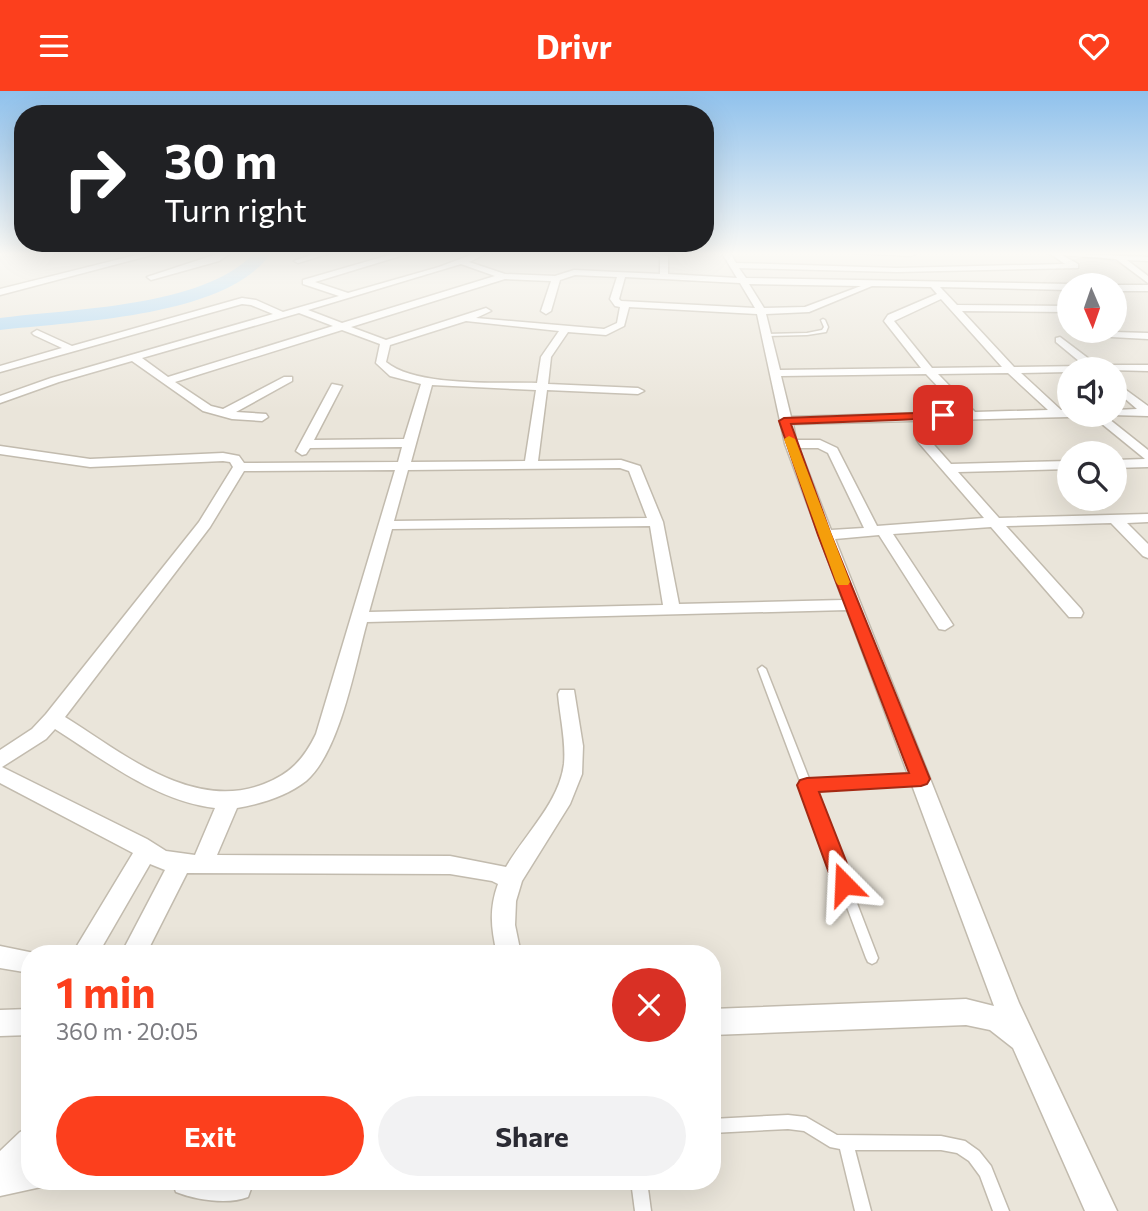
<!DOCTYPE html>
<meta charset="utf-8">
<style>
:root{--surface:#fff;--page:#f2f2f3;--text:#2b2b33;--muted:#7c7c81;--accent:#fc3f1d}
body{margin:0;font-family:Commissioner,sans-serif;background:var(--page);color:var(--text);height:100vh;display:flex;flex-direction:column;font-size:26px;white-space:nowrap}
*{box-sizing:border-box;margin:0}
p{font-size:23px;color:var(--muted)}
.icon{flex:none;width:38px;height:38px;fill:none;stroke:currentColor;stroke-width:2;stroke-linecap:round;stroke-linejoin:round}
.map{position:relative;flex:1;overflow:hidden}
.side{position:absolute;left:21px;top:854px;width:700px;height:245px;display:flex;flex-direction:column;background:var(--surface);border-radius:28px;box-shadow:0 7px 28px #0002}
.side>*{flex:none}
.hud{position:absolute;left:14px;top:14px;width:700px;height:147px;border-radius:28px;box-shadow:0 7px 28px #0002;background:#202124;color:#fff;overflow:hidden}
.needle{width:46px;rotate:178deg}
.buttons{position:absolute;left:1057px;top:182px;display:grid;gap:14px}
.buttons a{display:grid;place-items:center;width:70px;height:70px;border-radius:50%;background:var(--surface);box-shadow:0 7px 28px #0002;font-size:35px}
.pin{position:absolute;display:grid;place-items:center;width:60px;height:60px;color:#fff;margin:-30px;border-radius:14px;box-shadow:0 4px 10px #0006}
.me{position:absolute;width:77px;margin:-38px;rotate:339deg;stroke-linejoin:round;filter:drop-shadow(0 0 5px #0008)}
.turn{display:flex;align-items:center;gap:24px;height:147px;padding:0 35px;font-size:32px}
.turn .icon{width:91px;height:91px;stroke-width:2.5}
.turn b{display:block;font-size:49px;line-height:60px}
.round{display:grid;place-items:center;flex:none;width:74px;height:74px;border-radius:37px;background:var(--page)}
.headline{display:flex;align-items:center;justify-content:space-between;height:119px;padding:0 35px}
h1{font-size:42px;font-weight:700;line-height:52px;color:var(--accent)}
.primary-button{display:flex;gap:14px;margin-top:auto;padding:14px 35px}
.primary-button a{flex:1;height:80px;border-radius:42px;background:var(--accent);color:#fff;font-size:28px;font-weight:700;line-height:80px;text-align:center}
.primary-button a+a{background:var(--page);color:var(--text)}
header{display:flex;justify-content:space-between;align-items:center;height:91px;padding:0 35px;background:var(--accent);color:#fff;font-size:32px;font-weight:700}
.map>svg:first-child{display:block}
.residential{fill:#eae5da;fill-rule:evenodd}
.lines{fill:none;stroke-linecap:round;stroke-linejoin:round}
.river{fill:#a9d4f2;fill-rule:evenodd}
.lane-casing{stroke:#c2bbae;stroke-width:3}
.street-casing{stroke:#c2bbae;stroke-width:3}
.lane{fill:#fff;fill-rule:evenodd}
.street{fill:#fff;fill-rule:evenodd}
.route{fill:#fc3f1d;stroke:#a42913;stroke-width:2}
.slow{fill:#f59e0b}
</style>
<header><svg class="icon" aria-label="menu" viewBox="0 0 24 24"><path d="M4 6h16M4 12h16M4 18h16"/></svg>Drivr<svg class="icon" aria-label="heart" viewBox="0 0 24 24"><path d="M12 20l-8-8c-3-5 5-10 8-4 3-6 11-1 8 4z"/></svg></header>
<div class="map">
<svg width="1148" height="1120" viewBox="0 0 1148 1120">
<rect width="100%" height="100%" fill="#f6f3ec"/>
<path class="residential" d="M 0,162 L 1148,162 L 1148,1120 L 0,1120 ZM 1069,194 L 1115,194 L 1115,240 L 1069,240 ZM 1069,278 L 1115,278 L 1115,324 L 1069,324 ZM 1069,362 L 1115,362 L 1115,408 L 1069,408 ZM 30,863 L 712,863 L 712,1090 L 30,1090 Z"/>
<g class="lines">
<path class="river" d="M 254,162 L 271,162 C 226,227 74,230 0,239 L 0,227 C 69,218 206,216 254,162 Z"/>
<g class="lane-casing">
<g id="lane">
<polygon points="823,228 825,229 828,236 826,241 807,244 766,245 764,244 766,243 807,242 822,239 824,236 821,229"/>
<polygon points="762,575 766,578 810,690 919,684 923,685 924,688 923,691 919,692 813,698 878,867 876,871 872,873 868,871 866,867 758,578"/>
<polygon points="788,1024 806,1026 837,1044 941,1045 965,1050 979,1060 991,1075 1009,1120 993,1120 980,1085 969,1070 957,1062 941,1059 855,1059 871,1120 855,1120 840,1058 830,1056 804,1040 788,1038 712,1042 712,1028"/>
<polygon points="631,1090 647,1090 651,1120 635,1120"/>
</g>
</g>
<g class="street-casing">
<g id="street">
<polygon points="144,162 159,162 0,204 0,198"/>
<polygon points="220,162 231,162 219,170 151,189 147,186"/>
<polygon points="316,162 330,162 298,172 294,170"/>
<path d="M 396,162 L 410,162 L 315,191 L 348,202 L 439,176 L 476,162 L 488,162 L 469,171 L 505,183 L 555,185 L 574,179 L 660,183 L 660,166 L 650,162 L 668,165 L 668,183 L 737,187 L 722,162 L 730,162 L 736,172 L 897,177 L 1065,173 L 1049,162 L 1148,166 L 1148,170 L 1127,169 L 1148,185 L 1148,192 L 1116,168 L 1062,164 L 1078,173 L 1078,177 L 897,181 L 739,177 L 746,187 L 1069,193 L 1072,194 L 1069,194 L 1069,199 L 940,196 L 957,214 L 1069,215 L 1069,221 L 962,220 L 1014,276 L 1085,275 L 1056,251 L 1056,247 L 1060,246 L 1097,274 L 1148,274 L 1148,280 L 1069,278 L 1069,281 L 1021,282 L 1061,319 L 1069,319 L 1069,324 L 1074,324 L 1069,326 L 793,333 L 796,349 L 820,349 L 837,357 L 877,435 L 984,427 L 919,352 L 917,349 L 923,345 L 927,346 L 951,373 L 1069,370 L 1069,378 L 958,381 L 999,427 L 1148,423 L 1148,431 L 1127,432 L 1148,453 L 1148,467 L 1143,465 L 1111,432 L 1006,435 L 1081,518 L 1083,522 L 1081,526 L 1069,526 L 991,436 L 893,443 L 953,534 L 945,539 L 939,538 L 879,444 L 835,448 L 1019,912 L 1117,1120 L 1085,1120 L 1013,957 L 990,939 L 966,934 L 712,944 L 712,918 L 966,908 L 994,915 L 847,519 L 367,531 C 355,574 340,661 306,690 C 287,705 260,713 237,717 L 217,764 L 450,765 L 506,776 C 525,743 559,712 564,673 C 566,650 560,626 558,603 L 560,599 L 574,599 L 583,655 L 582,683 L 570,713 L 522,790 L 516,810 L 515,834 L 521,863 L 497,863 C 491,837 489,818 498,793 L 492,790 L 450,783 L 187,782 L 146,863 L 121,863 L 165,779 L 150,773 L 98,863 L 72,863 L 133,762 L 0,692 L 0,659 L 32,638 L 46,623 L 199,431 L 233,376 L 230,371 L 223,370 L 90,376 L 0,363 L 0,355 L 90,368 L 223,362 L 239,365 L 244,372 L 398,371 L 402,356 L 310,357 L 306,363 L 302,364 L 296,360 L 332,293 L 342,295 L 314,349 L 404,348 L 421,293 L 390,285 L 376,272 L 380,253 L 342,239 L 175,291 L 211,315 L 223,318 L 284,286 L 292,286 L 292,290 L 236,321 L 266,323 L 268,326 L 262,330 L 232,328 L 203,320 L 132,270 L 59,291 L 0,312 L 0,305 L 51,287 L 273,223 L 251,214 L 242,213 L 0,281 L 0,275 L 62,257 L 34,244 L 32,242 L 37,239 L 72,255 L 242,207 L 256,209 L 283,221 L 339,205 L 303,193 L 303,189 ZM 461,173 L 495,185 L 342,232 L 308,219 ZM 575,184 L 617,186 L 610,208 L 615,215 L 620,216 L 617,232 L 604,238 L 476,227 L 491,220 L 486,217 L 386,249 L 351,236 L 505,188 L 551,190 L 541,220 L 546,223 L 551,220 L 560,189 ZM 625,186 L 740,192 L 755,217 L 621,210 L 619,208 ZM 749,193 L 861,195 L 805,216 L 764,217 ZM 872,195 L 931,196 L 937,203 L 888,224 L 884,230 L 921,277 L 780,279 L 766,223 L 809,221 ZM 941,208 L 1002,276 L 932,277 L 894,230 ZM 629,216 L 757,223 L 785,353 L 843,509 L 679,513 L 663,431 L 640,375 L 621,369 L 538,370 L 547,299 L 638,303 L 644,300 L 638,297 L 548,293 L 551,266 L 568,241 L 606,244 L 624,235 ZM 299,222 L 333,235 L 168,286 L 142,267 ZM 466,230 L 559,240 L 541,266 L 537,292 C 497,291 416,296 386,271 L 390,254 ZM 1008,282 L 1048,319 L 975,321 L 938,283 ZM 926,283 L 962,321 L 791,326 L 781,285 ZM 432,294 L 536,299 L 525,370 L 411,371 ZM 799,357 L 818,357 L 828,362 L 864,437 L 831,439 ZM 620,377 L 629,380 L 647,427 L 394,430 L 408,379 ZM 395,379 L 316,643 C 304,668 290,683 264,693 C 192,721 123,662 65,626 L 210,436 L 244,380 ZM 650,435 L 663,514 L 369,521 L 392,438 ZM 55,638 C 104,669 156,710 215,717 L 195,764 L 166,760 L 147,748 L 2,676 L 46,648 Z"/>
<polygon points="854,162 915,162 915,163 911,165"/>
<rect x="1115" y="194" width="33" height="6"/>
<polygon points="1114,241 1148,242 1148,248 1111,246 1109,244"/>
<polygon points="1115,291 1148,315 1148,325 1111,324 1115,324 1115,319 1137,318 1115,299"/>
<polygon points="1091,324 1104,324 1148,359 1148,376 1115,377 1115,369 1145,368"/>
<polygon points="0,855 39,863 30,863 30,882 0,877"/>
<polygon points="30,918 30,944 0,945 0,919"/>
<polygon points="30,1036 30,1090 43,1090 41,1096 0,1105 0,1060 20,1041"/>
<path d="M 172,1090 L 250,1090 L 252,1095 L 248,1106 C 228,1114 196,1109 176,1101 Z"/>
</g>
</g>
<use href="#lane" class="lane"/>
<use href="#street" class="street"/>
</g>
<linearGradient id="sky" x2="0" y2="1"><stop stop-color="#8fc1ec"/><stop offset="0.51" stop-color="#fbfaf6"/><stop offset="1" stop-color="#fbfaf6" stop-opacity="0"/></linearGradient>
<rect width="1148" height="319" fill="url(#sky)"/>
<polygon class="route" points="943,321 949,324 947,327 791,333 831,444 930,688 927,693 921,695 819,701 855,793 851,799 844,802 837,799 833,793 797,694 800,689 807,687 909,682 818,444 779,330 784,327"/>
<polygon class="slow" points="789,345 795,348 850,491 848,494 838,494 836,491 784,348"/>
</svg>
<div class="buttons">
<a><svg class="needle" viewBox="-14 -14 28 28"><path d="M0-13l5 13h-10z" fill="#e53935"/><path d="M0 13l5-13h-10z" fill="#7c7c81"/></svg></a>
<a><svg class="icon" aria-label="sound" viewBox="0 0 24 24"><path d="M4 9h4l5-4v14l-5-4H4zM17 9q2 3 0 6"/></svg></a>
<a><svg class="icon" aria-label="search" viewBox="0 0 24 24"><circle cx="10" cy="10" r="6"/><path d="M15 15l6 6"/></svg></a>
</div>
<div class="pin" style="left:943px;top:324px;background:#d93025"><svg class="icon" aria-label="arrive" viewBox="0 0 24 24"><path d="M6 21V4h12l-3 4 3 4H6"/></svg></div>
<svg class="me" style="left:844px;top:793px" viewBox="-20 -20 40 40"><path d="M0-17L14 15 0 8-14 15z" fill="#fc3f1d" stroke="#fff" stroke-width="4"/></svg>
<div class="hud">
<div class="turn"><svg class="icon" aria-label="right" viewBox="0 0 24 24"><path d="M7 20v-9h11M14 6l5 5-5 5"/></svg><div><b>30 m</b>Turn right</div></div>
</div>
<section class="side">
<div class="headline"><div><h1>1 min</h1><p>360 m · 20:05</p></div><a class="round" style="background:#d93025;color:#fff"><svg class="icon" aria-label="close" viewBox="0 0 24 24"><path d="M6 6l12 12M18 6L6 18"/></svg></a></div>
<div class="primary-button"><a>Exit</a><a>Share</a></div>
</section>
</div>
